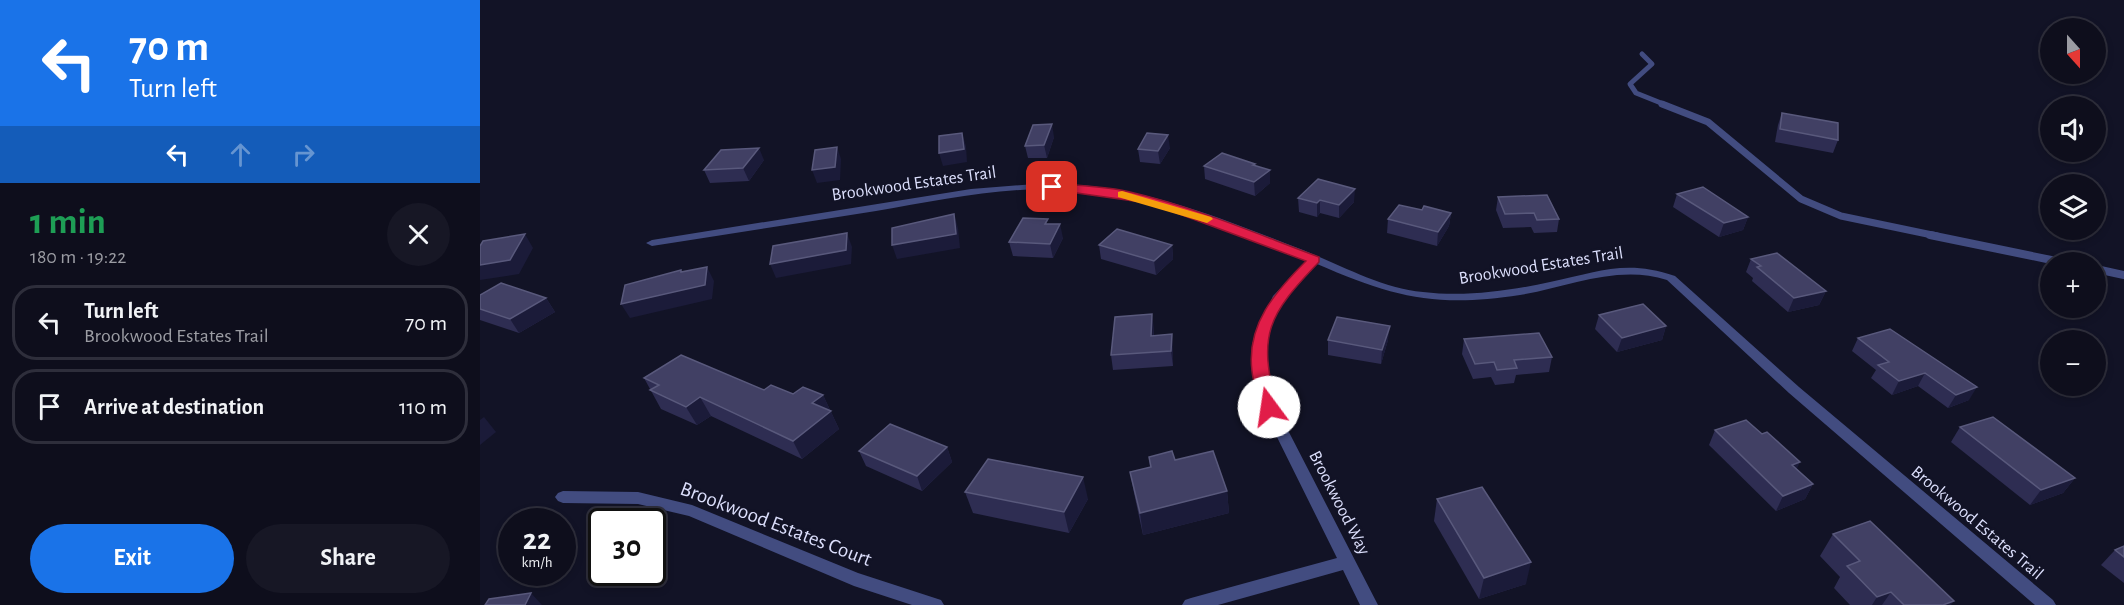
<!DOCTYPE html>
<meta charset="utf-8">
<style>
:root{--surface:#0e0e1c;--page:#171725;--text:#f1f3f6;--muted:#9b9ca3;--line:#2e2e3b;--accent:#1a73e8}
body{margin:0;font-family:"Alegreya Sans",sans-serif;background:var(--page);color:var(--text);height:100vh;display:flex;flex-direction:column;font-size:22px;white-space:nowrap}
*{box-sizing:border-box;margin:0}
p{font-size:20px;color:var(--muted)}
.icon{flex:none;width:33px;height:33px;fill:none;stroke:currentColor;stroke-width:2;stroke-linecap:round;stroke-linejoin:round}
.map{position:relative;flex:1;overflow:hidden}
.drawer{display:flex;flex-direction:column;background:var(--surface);width:480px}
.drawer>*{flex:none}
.top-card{background:#1a73e8;color:#fff;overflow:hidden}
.needle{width:39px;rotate:159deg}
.tools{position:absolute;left:1560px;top:18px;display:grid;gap:12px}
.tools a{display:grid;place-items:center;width:66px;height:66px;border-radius:50%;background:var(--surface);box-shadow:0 3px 9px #0003,0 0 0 2px var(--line);font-size:30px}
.speed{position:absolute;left:18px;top:508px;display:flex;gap:12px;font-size:30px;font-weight:700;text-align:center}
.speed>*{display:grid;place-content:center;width:78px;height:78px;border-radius:50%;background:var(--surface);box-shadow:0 3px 9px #0003,0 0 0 2px var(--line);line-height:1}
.speed small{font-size:15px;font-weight:400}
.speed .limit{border:3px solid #111;border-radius:9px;background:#fff;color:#111}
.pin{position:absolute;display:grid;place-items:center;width:51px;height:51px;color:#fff;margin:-26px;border-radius:12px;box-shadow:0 3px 9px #0006}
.me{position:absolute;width:66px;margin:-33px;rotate:346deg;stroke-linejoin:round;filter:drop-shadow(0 0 4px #0008)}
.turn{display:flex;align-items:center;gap:21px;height:126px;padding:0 30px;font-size:27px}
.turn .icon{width:78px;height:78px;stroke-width:2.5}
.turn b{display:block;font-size:42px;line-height:51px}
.lanes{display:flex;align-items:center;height:57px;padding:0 30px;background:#0003;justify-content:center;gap:30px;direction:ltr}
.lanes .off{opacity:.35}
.round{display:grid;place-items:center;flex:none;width:63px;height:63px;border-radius:32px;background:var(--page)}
.head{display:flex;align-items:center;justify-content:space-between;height:102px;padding:0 30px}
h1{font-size:36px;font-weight:700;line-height:45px;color:#1e9e55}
.action{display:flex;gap:12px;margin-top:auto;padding:12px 30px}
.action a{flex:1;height:69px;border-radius:36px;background:var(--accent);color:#fff;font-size:24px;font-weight:700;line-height:69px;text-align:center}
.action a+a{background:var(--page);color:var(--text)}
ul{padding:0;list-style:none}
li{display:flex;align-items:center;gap:18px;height:75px;margin:0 12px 9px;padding:0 18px;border:3px solid var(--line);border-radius:24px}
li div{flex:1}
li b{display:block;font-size:22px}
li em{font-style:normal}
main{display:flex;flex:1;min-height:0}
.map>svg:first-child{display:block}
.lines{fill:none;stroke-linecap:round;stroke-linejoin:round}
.lane-far2{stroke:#424c80;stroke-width:5}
.lane-far1{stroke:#424c80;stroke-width:7}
.lane{stroke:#424c80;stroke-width:8}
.street{fill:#424c80;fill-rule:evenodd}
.wall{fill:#2e2d52}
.shaded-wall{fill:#1b1b39}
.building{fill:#414064;stroke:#59597c;stroke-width:1.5}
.route{fill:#e11d48;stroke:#92132f;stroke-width:1.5}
.slow{fill:#f59e0b}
.labels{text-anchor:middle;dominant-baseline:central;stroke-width:5;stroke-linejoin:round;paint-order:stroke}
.street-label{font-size:18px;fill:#dbdefb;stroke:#121326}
.near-street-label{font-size:21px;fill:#dbdefb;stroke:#121326}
</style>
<main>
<section class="drawer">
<div class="top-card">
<div class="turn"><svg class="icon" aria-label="left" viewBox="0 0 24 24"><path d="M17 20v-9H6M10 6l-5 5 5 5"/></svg><div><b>70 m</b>Turn left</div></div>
<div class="lanes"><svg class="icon" aria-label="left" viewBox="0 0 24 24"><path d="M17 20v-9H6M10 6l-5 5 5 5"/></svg><svg class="icon off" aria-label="ahead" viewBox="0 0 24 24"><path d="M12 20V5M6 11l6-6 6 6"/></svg><svg class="icon off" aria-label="right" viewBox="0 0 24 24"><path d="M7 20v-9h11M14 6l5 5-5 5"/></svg></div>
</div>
<div class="head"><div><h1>1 min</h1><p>180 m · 19:22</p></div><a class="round"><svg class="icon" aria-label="close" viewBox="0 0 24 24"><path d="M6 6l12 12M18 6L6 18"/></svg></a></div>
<ul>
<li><svg class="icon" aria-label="left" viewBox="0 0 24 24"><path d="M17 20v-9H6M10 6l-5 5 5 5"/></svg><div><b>Turn left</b><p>Brookwood Estates Trail</p></div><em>70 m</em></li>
<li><svg class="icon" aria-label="arrive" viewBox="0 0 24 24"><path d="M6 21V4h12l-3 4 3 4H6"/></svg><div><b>Arrive at destination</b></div><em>110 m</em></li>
</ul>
<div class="action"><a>Exit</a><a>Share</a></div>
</section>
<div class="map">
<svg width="1644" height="605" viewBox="0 0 1644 605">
<rect width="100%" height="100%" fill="#121326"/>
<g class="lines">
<polyline class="lane-far2" points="1162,54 1172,64 1150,84 1156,93 1186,105"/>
<polyline class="lane-far1" points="1182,104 1228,122 1321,199 1361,216 1457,236"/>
<g class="lane">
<polyline points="1450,235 1581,262"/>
<polyline points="1616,269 1644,275"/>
</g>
<g class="street">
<path d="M 555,184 C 577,184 598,184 619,187 C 689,196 758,225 823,250 C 863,266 901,288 943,292 C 985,297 1029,291 1070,282 C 1118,272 1146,259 1195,276 L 1319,387 L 1573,600 L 1576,605 L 1555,605 L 1309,393 L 1187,280 C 1138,264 1088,287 1040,295 C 956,308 913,297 837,264 L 804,297 L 787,336 L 786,370 L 796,407 L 898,605 L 880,605 L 863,570 L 738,605 L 702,605 L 705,600 L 711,598 L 857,558 L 782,407 L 772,370 L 775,336 L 793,296 L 828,260 C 761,233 692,205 621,193 C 546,181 469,199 396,211 C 321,223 247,234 172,246 L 166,243 L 172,240 L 491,189 Z"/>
<polygon points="83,491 158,492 212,505 378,573 461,600 464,605 432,605 374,586 209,516 158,504 83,503 78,501 75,497 78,493"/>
</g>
</g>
<g class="wall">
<polygon points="1302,113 1358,140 1353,153 1295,142 1298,125"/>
<polygon points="574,137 567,158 548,158 545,146"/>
<polygon points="690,148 680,164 660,162 658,149"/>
<polygon points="284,160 269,181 230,183 224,170"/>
<polygon points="775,164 775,165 790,183 775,196 725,179 724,166"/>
<polygon points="1197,194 1268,217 1263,230 1239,237 1193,207"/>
<polygon points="1018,197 1079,219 1077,232 1054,233 1051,227 1023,228 1016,210"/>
<polygon points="818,198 874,202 859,218 840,213 837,217 819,212"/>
<polygon points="942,210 971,213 969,226 957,246 907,233 908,219"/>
<polygon points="569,224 583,238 573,258 533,256 529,242"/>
<polygon points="619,245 692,245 693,259 676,275 621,259"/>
<polygon points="1271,259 1346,291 1339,305 1308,312 1272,281 1273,278 1266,272"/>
<polygon points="0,295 66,298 75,312 39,333 0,320"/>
<polygon points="1119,315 1186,326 1182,340 1137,352 1115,329"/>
<polygon points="674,329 674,336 693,349 693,366 633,370 631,355"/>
<polygon points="1410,329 1489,400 1468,408 1438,386 1412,395 1391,378 1396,370 1372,351 1378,338"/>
<polygon points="984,339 1072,357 1069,372 1036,375 1034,383 1015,385 1011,377 993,379 982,354"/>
<polygon points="848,340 908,340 901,364 848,355"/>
<polygon points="164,378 284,390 313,394 343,395 359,429 322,459 231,416 217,425 181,409"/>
<polygon points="1480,427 1595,478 1583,493 1550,505 1471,442"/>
<polygon points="1235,430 1317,469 1333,484 1325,499 1296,511 1229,445"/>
<polygon points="467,447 472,462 442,491 386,466 379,451"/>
<polygon points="669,457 695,460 747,491 749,513 663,535 654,493 650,472 670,467"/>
<polygon points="485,492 608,499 589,533 493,513"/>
<polygon points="957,499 1046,584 999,599 954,521"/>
<polygon points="1353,534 1471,605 1370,605 1354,588 1360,577 1340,556"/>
<polygon points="1644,546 1644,583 1621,565 1635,550"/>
</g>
<g class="shaded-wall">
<polygon points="572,124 574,137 567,158 564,145"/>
<polygon points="482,133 486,146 487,162 463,166 459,153"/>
<polygon points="688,135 690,148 680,164 678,151"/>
<polygon points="357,147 361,159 360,180 337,183 332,170"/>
<polygon points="279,148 284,160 269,181 263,168"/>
<polygon points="790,170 790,183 775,196 774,182"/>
<polygon points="875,189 874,202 859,218 859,205"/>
<polygon points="840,200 840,213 837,217 837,203"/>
<polygon points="971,213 969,226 957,246 958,232"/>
<polygon points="474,214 478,228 480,248 417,259 412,245"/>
<polygon points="1268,217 1263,230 1239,237 1244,223"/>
<polygon points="580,224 583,238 573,258 570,244"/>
<polygon points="367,233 372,247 371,264 296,278 290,264"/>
<polygon points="45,234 53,248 39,274 0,280 0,265"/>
<polygon points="692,245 693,259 676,275 674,261"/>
<polygon points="227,267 234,281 232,299 150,318 141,304"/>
<polygon points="1346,291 1339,305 1308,312 1314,298"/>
<polygon points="66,298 75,312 39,333 30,319"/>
<polygon points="672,314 674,329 673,350 671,336"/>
<polygon points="910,326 908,340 901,364 902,350"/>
<polygon points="1186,326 1182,340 1137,352 1142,338"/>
<polygon points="692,334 693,349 693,366 691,351"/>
<polygon points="1445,373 1438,386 1412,395 1419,381"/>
<polygon points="1497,387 1489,400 1468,408 1476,395"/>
<polygon points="343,395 359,429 322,459 313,441 332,403"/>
<polygon points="220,397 231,416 217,425 206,407"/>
<polygon points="4,417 16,432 0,445 0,420"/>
<polygon points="467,447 472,462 442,491 437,476"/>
<polygon points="1320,462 1313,477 1312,465"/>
<polygon points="603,477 608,499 589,533 584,512"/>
<polygon points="1595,478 1583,493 1550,505 1561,490"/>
<polygon points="1333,484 1325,499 1296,511 1303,496"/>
<polygon points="747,491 749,513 663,535 660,513"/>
<polygon points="1051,562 1046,584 999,599 1004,578"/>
<polygon points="1411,592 1402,605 1392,605 1397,597"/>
<polygon points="51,593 62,605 45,605"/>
<polygon points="1474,601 1471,605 1463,605"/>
</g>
<g class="building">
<polygon points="1302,113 1358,123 1358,140 1300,129"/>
<polygon points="572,124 564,145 545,146 553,125"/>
<polygon points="482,133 484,149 459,153 459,136"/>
<polygon points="667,133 688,135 678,151 658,149"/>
<polygon points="357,147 355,167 332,170 335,150"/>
<polygon points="279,148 263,168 224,170 241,150"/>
<polygon points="742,153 775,164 773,165 790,170 774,182 724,166"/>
<polygon points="838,179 875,189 859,205 840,200 837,203 818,198"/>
<polygon points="1223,187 1268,217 1244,223 1197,194"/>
<polygon points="1067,195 1079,219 1057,220 1054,213 1025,214 1018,197"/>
<polygon points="919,205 942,210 944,206 971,213 958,232 908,219"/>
<polygon points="474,214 476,234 412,245 412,228"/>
<polygon points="543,218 568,219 565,224 580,224 570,244 529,242"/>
<polygon points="637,229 692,245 674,261 619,245"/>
<polygon points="367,233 366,250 290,264 293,246"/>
<polygon points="45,234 30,260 0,265 0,246 3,241"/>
<polygon points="1297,253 1346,291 1314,298 1277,267 1281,266 1271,259"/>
<polygon points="227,267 225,285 141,304 145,285 201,270 201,272"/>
<polygon points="21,283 66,298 30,319 0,309 0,295"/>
<polygon points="1163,304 1186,326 1142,338 1119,315"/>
<polygon points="672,314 671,336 692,334 691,351 631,355 635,317"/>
<polygon points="857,317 910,326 902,350 848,340"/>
<polygon points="1410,329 1497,387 1476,395 1445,373 1419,381 1398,365 1409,362 1378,338"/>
<polygon points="1059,333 1072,357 1034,360 1037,368 1017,370 1014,362 995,364 984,339"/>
<polygon points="201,355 284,390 291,385 313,394 323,387 343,395 332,403 351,411 313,441 220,397 206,407 170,390 179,385 164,378"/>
<polygon points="1513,417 1595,478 1561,490 1480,427"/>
<polygon points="1266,420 1282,434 1287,432 1320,462 1312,465 1333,484 1303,496 1235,430"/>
<polygon points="410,424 467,447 437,476 379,451"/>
<polygon points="692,451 695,460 733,451 747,491 660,513 650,472 671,467 669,457"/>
<polygon points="508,459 603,477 584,512 485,492"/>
<polygon points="1002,487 1051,562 1004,578 957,499"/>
<polygon points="1390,521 1474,601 1463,605 1424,605 1411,592 1397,597 1367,566 1380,561 1353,534"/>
<polygon points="1644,546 1644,557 1635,550"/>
<polygon points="51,593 45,605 5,605 9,599"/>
</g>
<path class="route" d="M 572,183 C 598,186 625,186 650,192 C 715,207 777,234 839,257 L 839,262 C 788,315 777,334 797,407 L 794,411 L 789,413 L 781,407 C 778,395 773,383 772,371 C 766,324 796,291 826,261 L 694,212 L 661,202 L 568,189 L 566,187 Z"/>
<polygon class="slow" points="642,191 731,217 733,219 727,223 638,197 638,192"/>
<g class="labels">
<g class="street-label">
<text transform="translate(434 184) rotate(-8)">Brookwood Estates Trail</text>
<text transform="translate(1061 266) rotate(-9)">Brookwood Estates Trail</text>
<text transform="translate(859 503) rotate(63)">Brookwood Way</text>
<text transform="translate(1497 523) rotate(40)">Brookwood Estates Trail</text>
</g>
<g class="near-street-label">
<text transform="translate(296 524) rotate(21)">Brookwood Estates Court</text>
</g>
</g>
</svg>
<div class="tools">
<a><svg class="needle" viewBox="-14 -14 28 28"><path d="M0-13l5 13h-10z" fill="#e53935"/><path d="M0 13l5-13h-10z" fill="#9b9ca3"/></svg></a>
<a><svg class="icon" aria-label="sound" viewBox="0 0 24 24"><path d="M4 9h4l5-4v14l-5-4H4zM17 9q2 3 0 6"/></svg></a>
<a><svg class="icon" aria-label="layers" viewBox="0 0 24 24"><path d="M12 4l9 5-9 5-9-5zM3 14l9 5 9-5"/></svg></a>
<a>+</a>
<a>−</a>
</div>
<div class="speed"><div>22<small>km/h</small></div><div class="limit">30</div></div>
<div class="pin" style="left:572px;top:187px;background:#d93025"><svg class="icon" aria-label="arrive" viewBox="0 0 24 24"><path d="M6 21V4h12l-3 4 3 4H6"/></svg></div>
<svg class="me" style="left:789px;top:407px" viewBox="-20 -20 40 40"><circle r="19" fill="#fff"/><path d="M0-13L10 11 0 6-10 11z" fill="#e11d48"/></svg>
</div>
</main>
